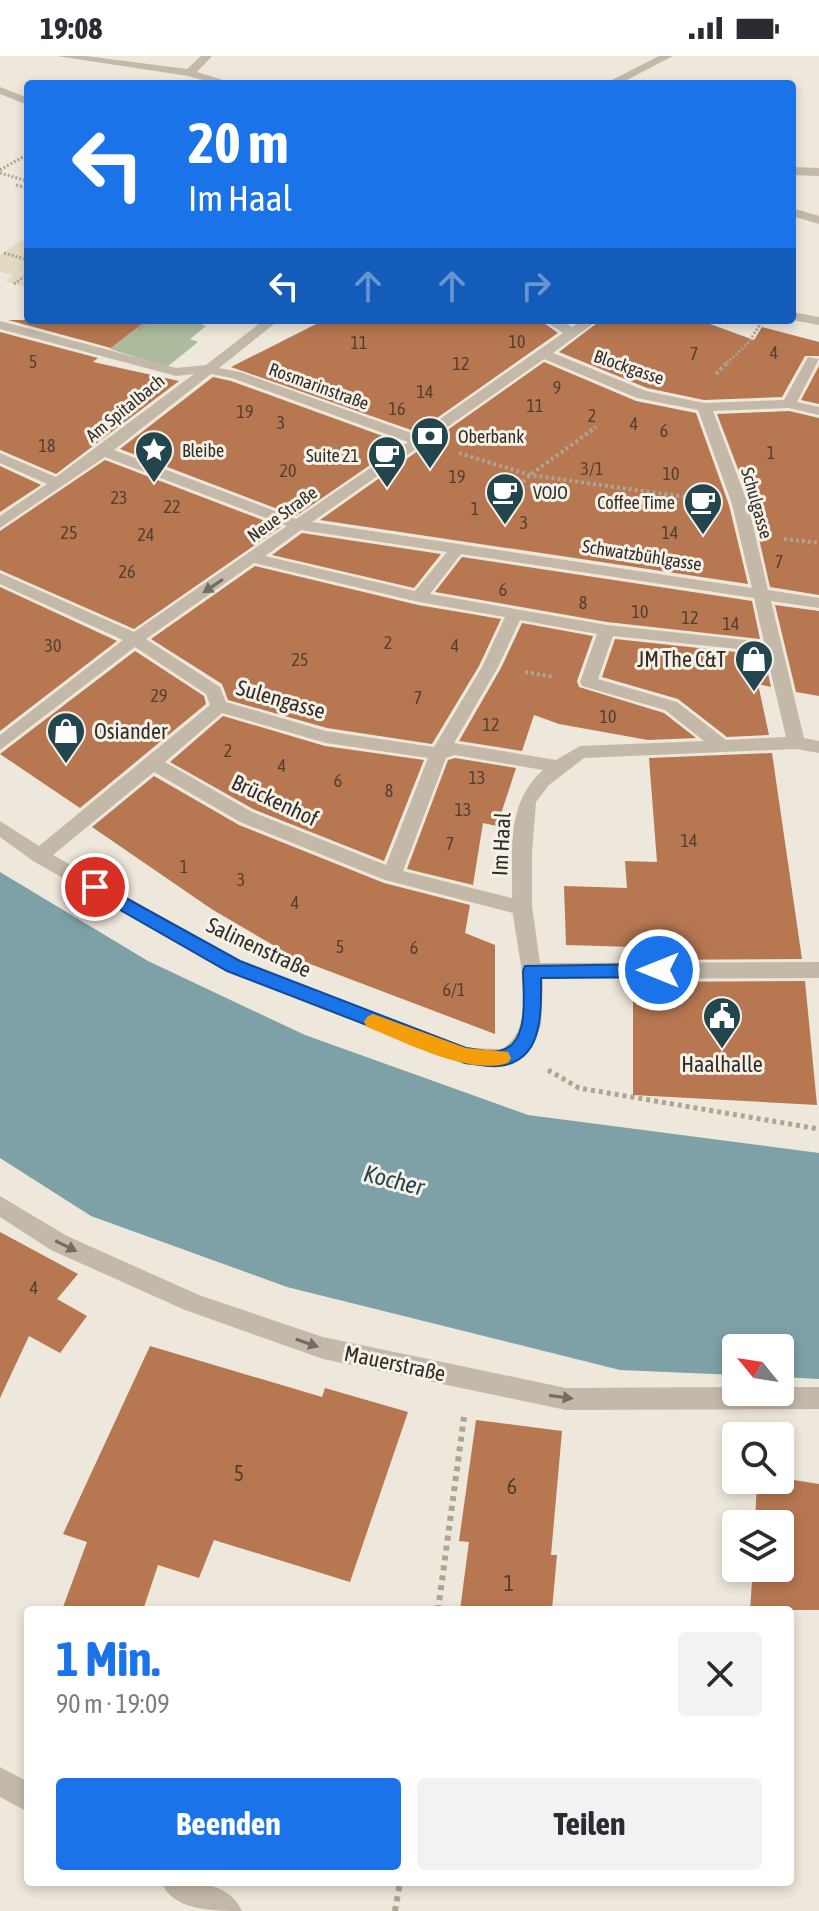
<!DOCTYPE html>
<html lang="de">
<meta charset="utf-8">
<style>
:root{--surface:#fff;--page:#f2f2f3;--text:#2b2b33;--muted:#7c7c81;--accent:#1a73e8}
body{margin:0;font-family:"Asap Condensed",sans-serif;background:var(--page);color:var(--text);height:100vh;display:flex;flex-direction:column;font-size:30px;white-space:nowrap}
*{box-sizing:border-box;margin:0}
p{font-size:26px;color:var(--muted)}
.icon{flex:none;width:44px;height:44px;fill:none;stroke:currentColor;stroke-width:2;stroke-linecap:round;stroke-linejoin:round}
.map{position:relative;flex:1;overflow:hidden}
.panel{position:absolute;left:24px;top:1550px;width:770px;height:280px;display:flex;flex-direction:column;background:var(--surface);border-radius:8px;box-shadow:0 4px 12px #0003}
.panel>*{flex:none}
.top-card{position:absolute;left:24px;top:24px;width:772px;height:244px;border-radius:8px;box-shadow:0 4px 12px #0003;background:#1a73e8;color:#fff;overflow:hidden}
.needle{width:52px;rotate:300deg}
.fabs{position:absolute;left:722px;top:1278px;display:grid;gap:16px}
.fabs a{display:grid;place-items:center;width:72px;height:72px;border-radius:8px;background:var(--surface);box-shadow:0 4px 12px #0003;font-size:40px}
.pin{position:absolute;display:grid;place-items:center;width:68px;height:68px;color:#fff;margin:-34px;border:4px solid #fff;border-radius:50%;box-shadow:0 2px 8px #0007}
.me{position:absolute;width:88px;margin:-44px;rotate:270deg;stroke-linejoin:round;filter:drop-shadow(0 0 6px #0008)}
.turn{display:flex;align-items:center;gap:28px;height:168px;padding:0 32px;font-size:36px}
.turn .icon{width:104px;height:104px;stroke-width:2.5}
.turn b{display:block;font-size:56px;line-height:68px}
.lanes{display:flex;align-items:center;height:76px;padding:0 32px;background:#0003;justify-content:center;gap:40px;direction:ltr}
.lanes .off{opacity:.35}
.round{display:grid;place-items:center;flex:none;width:84px;height:84px;border-radius:8px;background:var(--page)}
.head{display:flex;align-items:center;justify-content:space-between;height:136px;padding:0 32px}
h1{font-size:48px;font-weight:700;line-height:60px;color:var(--accent)}
.cta{display:flex;gap:16px;margin-top:auto;padding:16px 32px}
.cta a{flex:1;height:92px;border-radius:8px;background:var(--accent);color:#fff;font-size:32px;font-weight:700;line-height:92px;text-align:center}
.cta a+a{background:var(--page);color:var(--text)}
.status{display:flex;justify-content:space-between;align-items:center;height:56px;padding:0 40px;background:var(--surface);direction:ltr}
.status svg{height:22px;fill:currentColor}
.map>svg:first-child{display:block}
.green{fill:#adbb9d}
.plaza{fill:#e4dac4}
.water{fill:#7ea0a7}
.building{fill:#b67751}
.lines{fill:none;stroke-linecap:round;stroke-linejoin:round}
.path-far3{stroke:#b0a393;stroke-width:3;stroke-dasharray:2 2;stroke-linecap:butt}
.path-far2{stroke:#b0a393;stroke-width:4;stroke-dasharray:3 3;stroke-linecap:butt}
.path-far1{stroke:#b0a393;stroke-width:5;stroke-dasharray:4 4;stroke-linecap:butt}
.path{stroke:#b0a393;stroke-width:6;stroke-dasharray:5 5;stroke-linecap:butt}
.lane{fill:#c4b9a9;fill-rule:evenodd}
.street{fill:#c4b9a9;fill-rule:evenodd}
.oneway{fill:#746b62}
.route{fill:#1a73e8;stroke:#114b97;stroke-width:2}
.slow{fill:#f59e0b}
.labels{text-anchor:middle;dominant-baseline:central;stroke-width:6;stroke-linejoin:round;paint-order:stroke}
.number-label{font-size:18px;fill:#533f32}
.far-street-label{font-size:18px;fill:#322c28;stroke:#f6f1e7}
.far-poi-label{font-size:18px;fill:#322c28;stroke:#f6f1e7;text-anchor:start}
.poi-label{font-size:22px;fill:#322c28;stroke:#f6f1e7;text-anchor:end}
.street-label{font-size:22px;fill:#322c28;stroke:#f6f1e7}
.near-number-label{font-size:22px;fill:#533f32}
.water-label{font-size:24px;font-style:italic;fill:#23464e;stroke:#f6f1e7}
</style>
<div class="status"><b>19:08</b><svg viewBox="0 0 49 12"><path d="M0 12V9h3v3zM5 12V6h3v6zM10 12V3h3v9zM15 12V0h3v12zM26 1h20v11H26zM47 4h2v5h-2z"/></svg></div>
<div class="map">
<svg width="819" height="1855" viewBox="0 0 819 1855">
<rect width="100%" height="100%" fill="#eee7db"/>
<polygon class="green" points="147,264 201,264 198,267 206,270 190,283 198,286 167,311 110,293"/>
<polygon class="plaza" points="22,184 28,186 28,232 5,225 13,220 0,216 0,199"/>
<polygon class="water" points="0,816 148,905 305,979 528,1059 819,1097 819,1323 780,1321 780,1292 736,1292 736,1319 620,1314 287,1231 91,1160 0,1102"/>
<g class="building">
<polygon points="8,264 147,264 111,292"/>
<polygon points="324,264 540,264 558,277 417,376 231,311"/>
<polygon points="601,264 699,264 754,284 762,271 819,286 819,300 805,300 782,341 704,344 647,332 559,296"/>
<polygon points="0,276 98,302 93,306 179,325 56,418 0,394"/>
<polygon points="544,306 636,345 696,357 729,449 748,528 320,464"/>
<polygon points="819,310 819,348 801,344"/>
<polygon points="213,321 231,325 402,387 296,460 120,393"/>
<polygon points="789,355 819,362 819,539 770,531 751,447 717,358"/>
<polygon points="105,404 281,471 134,573 0,514 0,475"/>
<polygon points="0,410 41,429 0,456"/>
<polygon points="302,477 441,498 414,532 272,499"/>
<polygon points="462,501 752,545 760,583 607,566 435,536"/>
<polygon points="255,510 418,549 501,563 479,610 432,688 327,672 228,644 222,628 151,583"/>
<polygon points="0,531 117,585 0,675"/>
<polygon points="775,549 819,555 819,640 796,636"/>
<polygon points="522,567 593,580 577,625 579,631 664,657 696,682 648,684 559,668 534,659 522,695 459,685 501,612"/>
<polygon points="615,583 764,599 771,631 758,628 769,679 727,681 678,643 602,621"/>
<polygon points="135,595 204,640 206,648 80,752 0,698"/>
<polygon points="223,660 325,690 424,704 384,805 253,753 170,706"/>
<polygon points="772,697 802,903 633,904 633,891 566,889 564,830 627,832 625,805 657,806 649,702"/>
<polygon points="455,702 516,712 497,770 483,767 473,829 407,813 448,704"/>
<polygon points="154,720 239,769 384,827 470,849 465,877 495,889 495,978 297,903 213,854 92,771"/>
<polygon points="805,925 817,1049 633,1039 633,926"/>
<polygon points="0,1176 78,1218 57,1243 87,1260 60,1297 29,1280 0,1342"/>
<polygon points="150,1290 322,1341 325,1332 408,1356 350,1526 214,1484 199,1522 158,1509 143,1554 62,1554 87,1486 63,1478"/>
<polygon points="476,1364 562,1375 551,1499 557,1499 552,1554 460,1554 469,1486 459,1485"/>
<polygon points="757,1424 794,1424 819,1428 819,1554 750,1554 753,1512 780,1512 780,1468 755,1468"/>
</g>
<g class="lines">
<g class="path-far3">
<polyline points="0,114 28,98"/>
<polyline points="0,117 24,124 28,122"/>
<polyline points="16,129 28,132"/>
<polyline points="4,197 28,204"/>
<polyline points="14,228 28,218"/>
<polyline points="139,273 151,264"/>
<polyline points="727,307 748,287 763,264"/>
</g>
<g class="path-far2">
<polyline points="716,318 729,305"/>
<polyline points="459,397 530,419 700,443"/>
<polyline points="506,443 530,419 596,371"/>
<polyline points="784,483 819,487"/>
<polyline points="525,616 555,621"/>
</g>
<polyline class="path-far1" points="548,1014 579,1032 819,1073"/>
<g class="path">
<polyline points="438,1554 464,1361"/>
<polyline points="395,1855 400,1826"/>
</g>
<polygon class="lane" points="819,906 819,922 532,923 525,920 522,915 525,910 532,907"/>
<g class="street">
<polygon points="57,0 86,0 187,13 201,0 212,0 197,16 236,28 217,28 188,20"/>
<polygon points="659,0 673,0 619,28 604,28"/>
<polygon points="0,31 28,42 28,49 0,38"/>
<polygon points="792,111 819,112 819,120 792,119"/>
<polygon points="792,152 819,160 819,168 792,160"/>
<polygon points="792,256 819,261 819,269 792,264"/>
<path d="M 264,264 L 279,264 L 219,312 L 240,316 L 417,379 L 563,277 L 543,264 L 560,264 L 572,271 L 582,264 L 598,264 L 553,297 L 646,335 L 704,347 L 784,344 L 808,301 L 819,303 L 797,346 L 819,351 L 819,359 L 789,352 L 713,355 L 748,448 L 768,534 L 819,542 L 819,552 L 771,545 L 804,682 L 819,685 L 819,697 L 796,693 L 584,702 L 549,729 L 536,746 L 532,797 L 532,850 L 543,928 L 541,969 L 532,991 L 520,1003 L 495,1010 L 465,1008 L 226,915 L 33,805 L 0,781 L 0,765 L 39,790 L 210,649 L 206,638 L 135,591 L 0,694 L 0,679 L 123,584 L 0,528 L 0,517 L 134,576 L 287,470 L 105,401 L 0,472 L 0,460 L 47,428 L 0,407 L 0,397 L 56,421 L 194,318 L 176,320 L 0,273 L 0,265 L 176,312 L 206,309 ZM 544,303 L 637,342 L 698,354 L 732,448 L 752,532 L 312,466 ZM 211,318 L 232,322 L 408,386 L 296,463 L 114,394 ZM 301,474 L 447,496 L 415,535 L 265,500 ZM 461,498 L 754,542 L 764,586 L 607,569 L 430,538 ZM 254,507 L 419,546 L 505,561 L 482,611 L 434,691 L 326,675 L 226,646 L 220,631 L 146,583 ZM 520,564 L 597,578 L 580,626 L 582,630 L 665,654 L 704,685 L 580,690 L 556,704 L 454,687 L 498,611 ZM 613,580 L 766,596 L 786,681 L 726,684 L 677,646 L 598,623 ZM 222,657 L 326,687 L 428,702 L 386,809 L 252,756 L 165,706 ZM 455,699 L 543,714 C 505,748 513,795 512,842 L 403,815 L 446,702 ZM 154,716 L 240,766 L 385,824 L 513,857 C 516,892 541,973 501,993 L 466,992 L 240,905 L 53,799 Z"/>
<polygon points="0,1140 67,1180 199,1239 323,1281 566,1332 736,1331 736,1336 780,1336 780,1331 819,1331 819,1353 566,1354 323,1303 185,1254 51,1194 0,1161"/>
<polygon points="0,1711 28,1726 28,1756 0,1741"/>
<path d="M 161,1826 C 189,1826 229,1824 242,1855 C 213,1855 173,1855 161,1826 Z"/>
</g>
</g>
<defs><path id="oneway-solid" d="M-6-.8H1V-3.2L6.5 0L1 3.2V.8H-6Z" transform="scale(2)"/></defs>
<g class="oneway">
<use href="#oneway-solid" transform="translate(213 530) rotate(146)"/>
<use href="#oneway-solid" transform="translate(66 1190) rotate(26)"/>
<use href="#oneway-solid" transform="translate(307 1287) rotate(19)"/>
<use href="#oneway-solid" transform="translate(561 1341) rotate(8)"/>
</g>
<path class="route" d="M 95,825 L 240,905 L 466,992 C 476,993 489,997 499,995 C 531,989 523,938 523,915 L 525,910 L 659,908 L 668,914 L 659,921 L 541,922 C 541,956 544,1006 498,1010 C 487,1011 475,1008 465,1007 L 227,915 L 89,836 L 87,831 Z"/>
<path class="slow" d="M 373,958 L 466,992 L 508,996 L 511,1002 L 508,1007 C 469,1020 403,985 367,971 L 364,966 L 367,961 Z"/>
<defs>
<g id="bank-pin" transform="scale(2)"><path d="M0 17L-7.5 6A9.5 9.5 0 1 1 7.5 6Z" fill="#23464e" stroke="#f6f1e7"/><path d="M-6-4H6V4H-6ZM0-2.3a2.3 2.3 0 1 0 0 4.6a2.3 2.3 0 1 0 0-4.6Z" fill="#fff"/></g>
<g id="sight-pin" transform="scale(2)"><path d="M0 17L-7.5 6A9.5 9.5 0 1 1 7.5 6Z" fill="#23464e" stroke="#f6f1e7"/><path d="M0-6L1.8-2.2L6-1.7L2.9 1.2L3.7 5.4L0 3.3L-3.7 5.4L-2.9 1.2L-6-1.7L-1.8-2.2Z" fill="#fff"/></g>
<g id="cafe-pin" transform="scale(2)"><path d="M0 17L-7.5 6A9.5 9.5 0 1 1 7.5 6Z" fill="#23464e" stroke="#f6f1e7"/><path d="M-5.5-4.5H6V0H3Q3 3.5 0 3.5H-2.5Q-5.5 3.5-5.5 0ZM3-3.2v2h1.7v-2ZM-6 4.5H4V6H-6Z" fill="#fff"/></g>
<g id="shop-pin" transform="scale(2)"><path d="M0 17L-7.5 6A9.5 9.5 0 1 1 7.5 6Z" fill="#23464e" stroke="#f6f1e7"/><path d="M-5-2.5h2.3a2.7 3.5 0 0 1 5.4 0H5L5.5 6h-11ZM-1.5-2.5h3a1.5 2.3 0 0 0-3 0Z" fill="#fff"/></g>
<g id="civic-pin" transform="scale(2)"><path d="M0 17L-7.5 6A9.5 9.5 0 1 1 7.5 6Z" fill="#23464e" stroke="#f6f1e7"/><path d="M-.6-6.5H3V-4.5H.6V-3L4-1V1h2V6H-6V1h2V-1L-.6-3ZM-1.2 2.5V6h2.4V2.5Z" fill="#fff"/></g>
</defs>
<g fill-rule="evenodd">
<use href="#bank-pin" x="430" y="380"/>
<use href="#sight-pin" x="154" y="394"/>
<use href="#cafe-pin" x="387" y="399"/>
<use href="#cafe-pin" x="505" y="436"/>
<use href="#cafe-pin" x="703" y="446"/>
<use href="#shop-pin" x="754" y="603"/>
<use href="#shop-pin" x="66" y="675"/>
<use href="#civic-pin" x="722" y="960"/>
</g>
<g class="labels">
<g class="number-label">
<text x="517" y="285">10</text>
<text x="359" y="286">11</text>
<text x="774" y="296">4</text>
<text x="694" y="297">7</text>
<text x="33" y="305">5</text>
<text x="461" y="307">12</text>
<text x="557" y="331">9</text>
<text x="425" y="335">14</text>
<text x="535" y="349">11</text>
<text x="397" y="352">16</text>
<text x="245" y="355">19</text>
<text x="592" y="359">2</text>
<text x="281" y="366">3</text>
<text x="634" y="367">4</text>
<text x="664" y="374">6</text>
<text x="47" y="389">18</text>
<text x="771" y="396">1</text>
<text x="592" y="412">3/1</text>
<text x="288" y="414">20</text>
<text x="671" y="417">10</text>
<text x="457" y="420">19</text>
<text x="119" y="441">23</text>
<text x="172" y="450">22</text>
<text x="475" y="452">1</text>
<text x="524" y="466">3</text>
<text x="69" y="476">25</text>
<text x="670" y="476">14</text>
<text x="146" y="478">24</text>
<text x="779" y="505">7</text>
<text x="127" y="515">26</text>
<text x="503" y="533">6</text>
<text x="583" y="546">8</text>
<text x="640" y="555">10</text>
<text x="690" y="561">12</text>
<text x="731" y="567">14</text>
<text x="388" y="586">2</text>
<text x="53" y="589">30</text>
<text x="455" y="589">4</text>
<text x="300" y="603">25</text>
<text x="159" y="639">29</text>
<text x="418" y="641">7</text>
<text x="608" y="660">10</text>
<text x="491" y="668">12</text>
<text x="228" y="694">2</text>
<text x="282" y="709">4</text>
<text x="477" y="721">13</text>
<text x="338" y="724">6</text>
<text x="389" y="734">8</text>
<text x="463" y="753">13</text>
<text x="689" y="784">14</text>
<text x="450" y="787">7</text>
<text x="184" y="810">1</text>
<text x="241" y="823">3</text>
<text x="295" y="846">4</text>
<text x="340" y="890">5</text>
<text x="414" y="891">6</text>
<text x="454" y="933">6/1</text>
<text x="34" y="1231">4</text>
</g>
<g class="far-street-label">
<text transform="translate(629 311) rotate(19)">Blockgasse</text>
<text transform="translate(319 330) rotate(20)">Rosmarinstraße</text>
<text transform="translate(125 352) rotate(-39)">Am Spitalbach</text>
<text transform="translate(757 447) rotate(74)">Schulgasse</text>
<text transform="translate(282 458) rotate(-36)">Neue Straße</text>
<text transform="translate(642 499) rotate(9)">Schwatzbühlgasse</text>
</g>
<g class="far-poi-label">
<text x="458" y="380">Oberbank</text>
<text x="182" y="394">Bleibe</text>
<text x="359" y="399" text-anchor="end">Suite 21</text>
<text x="533" y="436">VOJO</text>
<text x="675" y="446" text-anchor="end">Coffee Time</text>
</g>
<g class="poi-label">
<text x="726" y="603">JM The C&amp;T</text>
<text x="94" y="675" text-anchor="start">Osiander</text>
<text x="722" y="1008" text-anchor="middle">Haalhalle</text>
</g>
<g class="street-label">
<text transform="translate(281 643) rotate(16)">Sulengasse</text>
<text transform="translate(275 744) rotate(25)">Brückenhof</text>
<text transform="translate(501 788) rotate(-87)">Im Haal</text>
<text transform="translate(259 891) rotate(25)">Salinenstraße</text>
<text transform="translate(395 1307) rotate(12)">Mauerstraße</text>
</g>
<g class="near-number-label">
<text x="239" y="1417">5</text>
<text x="512" y="1430">6</text>
<text x="509" y="1527">1</text>
</g>
<g class="water-label">
<text transform="translate(394 1124) rotate(14)">Kocher</text>
</g>
</g>
</svg>
<div class="fabs">
<a><svg class="needle" viewBox="-14 -14 28 28"><path d="M0-13l5 13h-10z" fill="#e53935"/><path d="M0 13l5-13h-10z" fill="#7c7c81"/></svg></a>
<a><svg class="icon" aria-label="search" viewBox="0 0 24 24"><circle cx="10" cy="10" r="6"/><path d="M15 15l6 6"/></svg></a>
<a><svg class="icon" aria-label="layers" viewBox="0 0 24 24"><path d="M12 4l9 5-9 5-9-5zM3 14l9 5 9-5"/></svg></a>
</div>
<div class="pin" style="left:95px;top:831px;background:#d93025"><svg class="icon" aria-label="arrive" viewBox="0 0 24 24"><path d="M6 21V4h12l-3 4 3 4H6"/></svg></div>
<svg class="me" style="left:659px;top:914px" viewBox="-20 -20 40 40"><circle r="17" fill="#1a73e8" stroke="#fff" stroke-width="3"/><path d="M0-11L8 9 0 5-8 9z" fill="#fff"/></svg>
<div class="top-card">
<div class="turn"><svg class="icon" aria-label="left" viewBox="0 0 24 24"><path d="M17 20v-9H6M10 6l-5 5 5 5"/></svg><div><b>20 m</b>Im Haal</div></div>
<div class="lanes"><svg class="icon" aria-label="left" viewBox="0 0 24 24"><path d="M17 20v-9H6M10 6l-5 5 5 5"/></svg><svg class="icon off" aria-label="ahead" viewBox="0 0 24 24"><path d="M12 20V5M6 11l6-6 6 6"/></svg><svg class="icon off" aria-label="ahead" viewBox="0 0 24 24"><path d="M12 20V5M6 11l6-6 6 6"/></svg><svg class="icon off" aria-label="right" viewBox="0 0 24 24"><path d="M7 20v-9h11M14 6l5 5-5 5"/></svg></div>
</div>
<section class="panel">
<div class="head"><div><h1>1 Min.</h1><p>90 m · 19:09</p></div><a class="round"><svg class="icon" aria-label="close" viewBox="0 0 24 24"><path d="M6 6l12 12M18 6L6 18"/></svg></a></div>
<div class="cta"><a>Beenden</a><a>Teilen</a></div>
</section>
</div>
